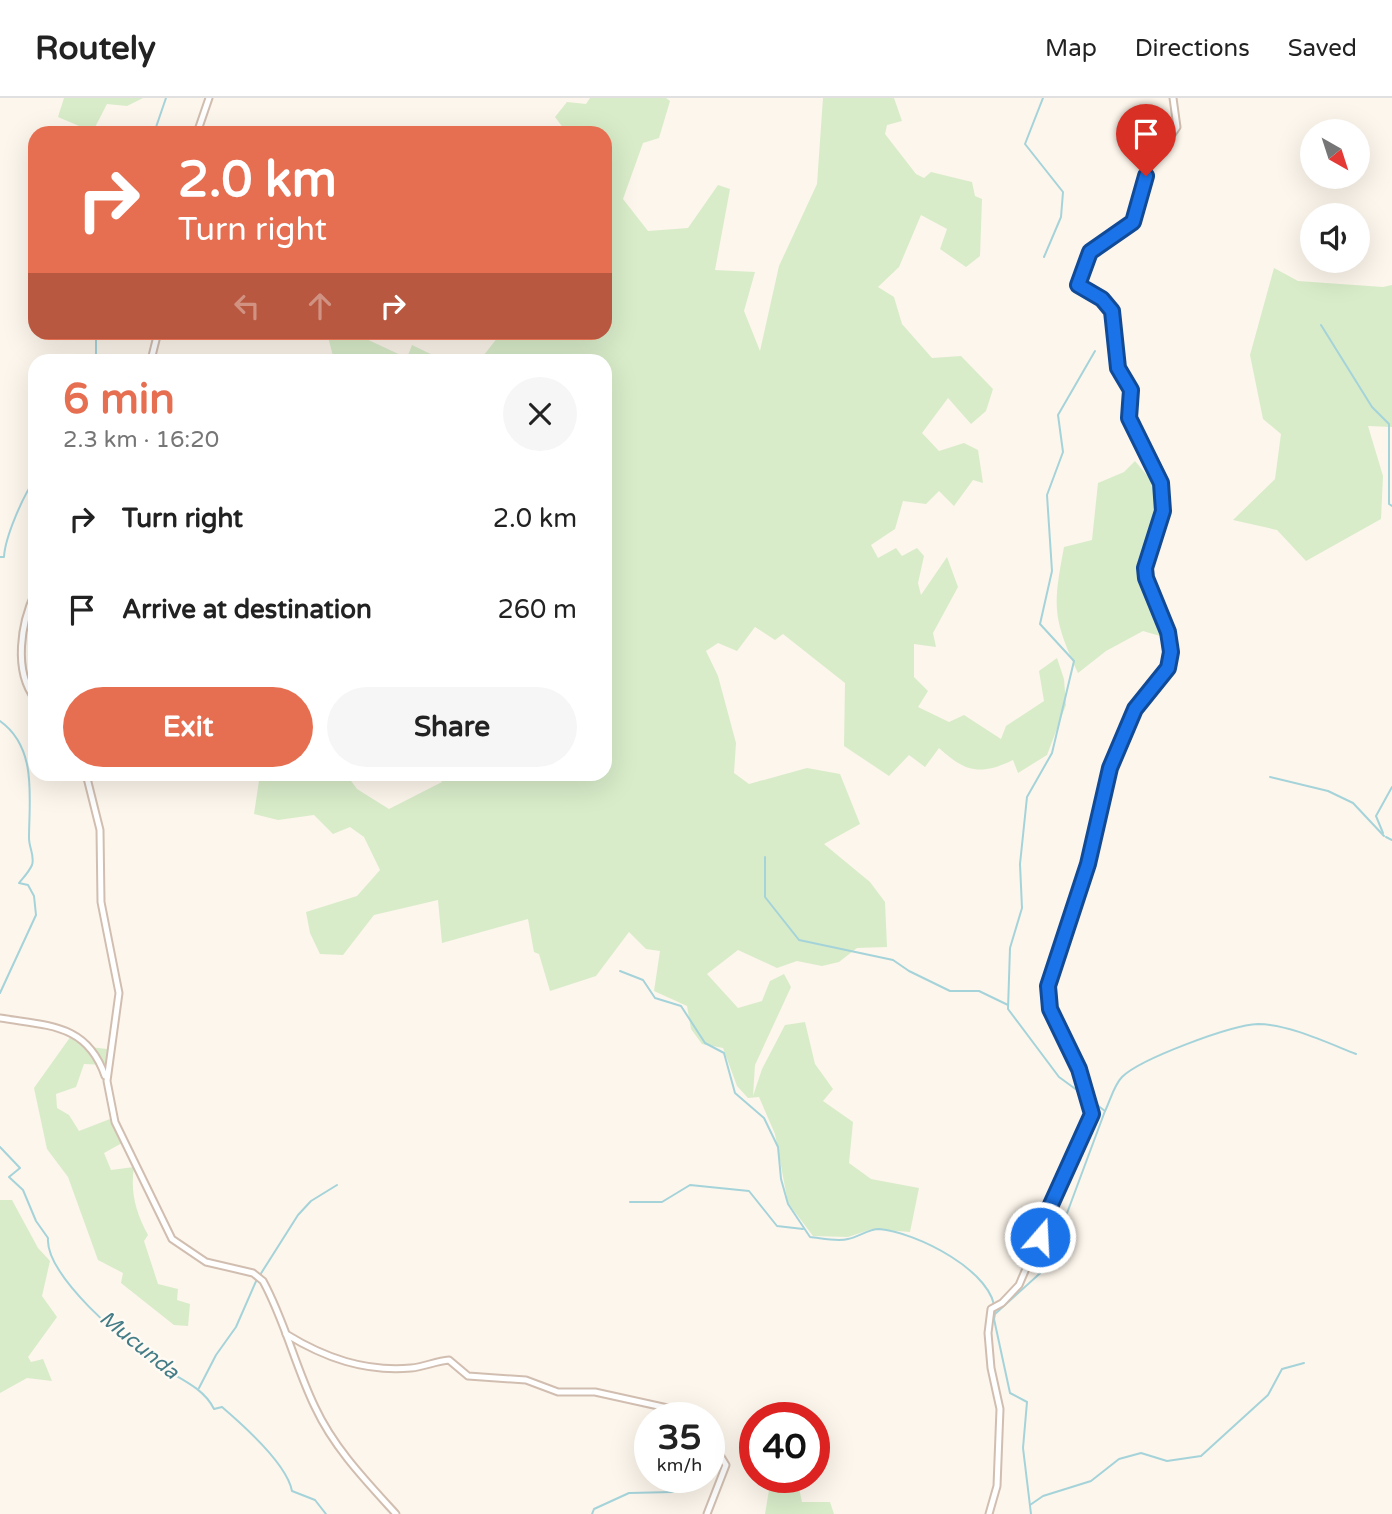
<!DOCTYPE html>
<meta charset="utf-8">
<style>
:root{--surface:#fff;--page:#f6f6f6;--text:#222;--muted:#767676;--line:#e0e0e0;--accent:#e76f51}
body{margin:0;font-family:"Varela Round",sans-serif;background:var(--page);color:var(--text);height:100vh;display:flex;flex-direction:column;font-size:26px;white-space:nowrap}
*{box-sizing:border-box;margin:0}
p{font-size:23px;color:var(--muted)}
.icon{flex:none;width:38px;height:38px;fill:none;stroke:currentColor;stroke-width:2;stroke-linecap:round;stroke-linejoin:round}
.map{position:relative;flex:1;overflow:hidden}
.drawer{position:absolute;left:28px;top:256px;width:584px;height:427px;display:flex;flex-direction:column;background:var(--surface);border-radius:21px;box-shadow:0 7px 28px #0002}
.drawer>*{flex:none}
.banner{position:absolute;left:28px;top:28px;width:584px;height:214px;border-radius:21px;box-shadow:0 7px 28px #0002;background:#e76f51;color:#fff;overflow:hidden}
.needle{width:46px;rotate:141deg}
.controls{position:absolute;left:1300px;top:21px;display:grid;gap:14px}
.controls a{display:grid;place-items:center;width:70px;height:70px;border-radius:50%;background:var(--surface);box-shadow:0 7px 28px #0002;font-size:35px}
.speed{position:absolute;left:634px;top:1304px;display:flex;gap:14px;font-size:35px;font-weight:700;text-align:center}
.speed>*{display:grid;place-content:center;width:91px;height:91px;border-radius:50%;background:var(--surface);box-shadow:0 7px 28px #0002;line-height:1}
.speed small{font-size:18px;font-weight:400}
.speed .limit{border:10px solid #d22;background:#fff;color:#111}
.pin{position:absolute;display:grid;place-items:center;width:60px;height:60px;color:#fff;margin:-72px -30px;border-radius:50% 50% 50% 0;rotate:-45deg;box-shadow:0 0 7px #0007}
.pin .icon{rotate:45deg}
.me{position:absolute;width:77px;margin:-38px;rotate:19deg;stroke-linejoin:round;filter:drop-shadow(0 0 5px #0008)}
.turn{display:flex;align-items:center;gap:24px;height:147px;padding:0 35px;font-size:32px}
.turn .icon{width:91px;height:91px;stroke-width:2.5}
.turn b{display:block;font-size:49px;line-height:60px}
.lanes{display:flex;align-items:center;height:66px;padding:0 35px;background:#0003;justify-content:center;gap:35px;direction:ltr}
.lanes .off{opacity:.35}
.round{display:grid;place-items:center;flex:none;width:74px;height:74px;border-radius:37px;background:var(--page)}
.overview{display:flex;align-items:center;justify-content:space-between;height:119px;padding:0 35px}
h1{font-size:42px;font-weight:800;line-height:52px;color:var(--accent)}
.button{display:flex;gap:14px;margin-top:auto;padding:14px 35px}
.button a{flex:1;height:80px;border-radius:42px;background:var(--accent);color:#fff;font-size:28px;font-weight:800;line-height:80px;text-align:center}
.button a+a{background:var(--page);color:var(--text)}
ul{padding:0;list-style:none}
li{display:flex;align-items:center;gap:21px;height:91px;padding:0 35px}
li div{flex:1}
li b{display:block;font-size:26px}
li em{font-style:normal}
header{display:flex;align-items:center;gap:42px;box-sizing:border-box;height:98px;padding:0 35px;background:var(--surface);border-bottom:2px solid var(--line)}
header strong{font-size:33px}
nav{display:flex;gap:38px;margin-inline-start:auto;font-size:24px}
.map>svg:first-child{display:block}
.green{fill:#d8ecc9}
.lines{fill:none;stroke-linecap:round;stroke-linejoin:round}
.stream{stroke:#a5d3da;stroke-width:2}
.minor-casing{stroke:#d1beb0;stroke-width:9}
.minor{stroke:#fff;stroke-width:5}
.route-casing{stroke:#114b97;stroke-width:18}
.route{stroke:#1a73e8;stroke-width:12}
.labels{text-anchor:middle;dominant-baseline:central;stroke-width:5;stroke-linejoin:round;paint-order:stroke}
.water-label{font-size:21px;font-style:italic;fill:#437c86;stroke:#fffaf3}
</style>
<header>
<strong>Routely</strong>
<nav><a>Map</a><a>Directions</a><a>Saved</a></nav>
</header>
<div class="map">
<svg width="1392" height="1416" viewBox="0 0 1392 1416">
<rect width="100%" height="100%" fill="#fdf6ec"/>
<g class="green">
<polygon points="64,0 143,0 127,8 107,6 92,35 76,35 79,28 58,19"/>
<path d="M 590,0 L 666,0 L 670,3 L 659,40 L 643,45 L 623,101 L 648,133 L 688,130 L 718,87 L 730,91 L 715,172 L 755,174 L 744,213 L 760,253 L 779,168 L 817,86 L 823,0 L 894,0 L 902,23 L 887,27 L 885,36 L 916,76 L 924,80 L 931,74 L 972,84 L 975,98 L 982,101 L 980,158 L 966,169 L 940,151 L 947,131 L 921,117 L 899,169 L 878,189 L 894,199 L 902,226 L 932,260 L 961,258 L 993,291 L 986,313 L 971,326 L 948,300 L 922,335 L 939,353 L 964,345 L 978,352 L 983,385 L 973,382 L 954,408 L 939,393 L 926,406 L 903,403 L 895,431 L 871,447 L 878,460 L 896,450 L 902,458 L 917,450 L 924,458 L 918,485 L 921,497 L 947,459 L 958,489 L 933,535 L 936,549 L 914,546 L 914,579 L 928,593 L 918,609 L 949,624 L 964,617 L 1001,641 L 1006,628 L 1044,603 L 1039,573 L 1057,560 L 1064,581 L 1066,607 L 1047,657 L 1018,675 L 1013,662 C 980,678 965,674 939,650 L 925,669 L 909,657 L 889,678 L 844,648 L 845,585 L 783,536 L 775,542 L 755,529 L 737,553 L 718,545 L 706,553 L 718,578 L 736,645 L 734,675 L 749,686 L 807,670 L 840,676 L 860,726 L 824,746 L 870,784 L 885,804 L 887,849 L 857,850 L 839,864 L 822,868 L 797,863 L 777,870 L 738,852 L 707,876 L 738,910 L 762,903 L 770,883 L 784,876 L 791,889 L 755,967 L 753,998 L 762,971 L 785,927 L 805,924 L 815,966 L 833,991 L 823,1003 L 853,1024 L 849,1065 L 871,1081 L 919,1090 L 910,1134 L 872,1131 L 848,1139 L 813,1138 L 788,1105 L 775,1036 L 759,999 L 748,1000 L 737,988 L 723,950 L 702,946 L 691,931 L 687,908 L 654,893 L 660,853 L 646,851 L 629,834 L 596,878 L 550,893 L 539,856 L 534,854 L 528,821 L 442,845 L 438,802 L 374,817 L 343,857 L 320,856 L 310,835 L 306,814 L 357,798 L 380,772 L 364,739 L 350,729 L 333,736 L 314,717 L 278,722 L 254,716 L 260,676 L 346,676 L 357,691 L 389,711 L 442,684 L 436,676 L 606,676 L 606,262 L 480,262 L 498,239 L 496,235 L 606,234 L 606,35 L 560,35 L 564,31 L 555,19 L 567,4 L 586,6 Z"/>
<polygon points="1274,170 1298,183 1383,189 1392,187 1392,329 1368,328 1383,378 1381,421 1306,463 1277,432 1233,422 1275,381 1281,336 1263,321 1250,257"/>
<polygon points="327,235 364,235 362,239 407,260 412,247 443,262 334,262"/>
<path d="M 1135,363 L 1160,393 L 1139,476 L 1167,540 L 1143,533 L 1106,553 L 1078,575 C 1052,519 1053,508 1064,449 L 1092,442 L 1098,385 L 1124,374 Z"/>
<path d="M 71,938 L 90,949 L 107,951 L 106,967 L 84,966 L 76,989 L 56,996 L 57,1010 L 69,1017 L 79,1033 L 110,1021 L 122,1045 L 104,1055 L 111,1072 L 134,1069 C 130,1094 136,1115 148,1137 L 144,1143 L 158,1186 L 178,1191 L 177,1202 L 190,1206 L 188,1228 L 174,1227 L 121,1185 L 123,1175 L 98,1162 L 68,1079 L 47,1051 L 34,990 Z"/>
<polygon points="0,1102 12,1102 38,1150 50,1163 42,1198 57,1219 28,1259 31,1264 43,1261 52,1283 27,1280 0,1295"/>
<polygon points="797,1380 802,1404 830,1404 834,1416 765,1416 769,1392"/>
</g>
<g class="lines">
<g class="stream">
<polyline points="1043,0 1025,46 1063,94 1061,119 1044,159"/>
<polyline points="154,35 166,0"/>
<polyline points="1321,227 1372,309 1389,326 1389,406 1392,408"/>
<polyline points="96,234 96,262"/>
<path d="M 0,459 L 4,459 C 5,439 23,398 35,381"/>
<path d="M 0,623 C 38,650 29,701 29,740 C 29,750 35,758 32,767 C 29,774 23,780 19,785 L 28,787 L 34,798 L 36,817 L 0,895"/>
<polyline points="1270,679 1328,693 1353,705 1384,738"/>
<polyline points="1383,735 1376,718 1392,689"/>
<polyline points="1386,739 1392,742"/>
<polyline points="765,759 765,799 799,842 893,862 909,873 950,893 979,893 1008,907"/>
<path d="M 620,873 L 643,882 L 655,900 L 681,908 L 705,945 L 724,955 L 735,995 L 764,1020 L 778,1049 L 781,1081 L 788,1106 L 810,1139 C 821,1140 837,1144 848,1141 C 859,1139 868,1131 879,1131 C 916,1134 996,1174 995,1215"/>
<polyline points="1085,998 1059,979 1008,911 1010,850 1022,810 1020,766 1027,699 1052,655 1074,563 1040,526 1052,473 1047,397 1063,354 1058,317 1095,253"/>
<path d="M 1105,1013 C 1110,1003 1114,987 1122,979 C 1140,961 1231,927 1258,926 C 1288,926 1328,945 1356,956"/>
<path d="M 0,1049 L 20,1070 L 9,1079 L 23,1092 L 36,1123 L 48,1140 C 45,1177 125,1245 155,1265 C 175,1279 203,1288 214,1311 L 222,1309 C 243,1327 287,1366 292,1393 L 315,1402 L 326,1416"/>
<polyline points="630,1104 662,1104 690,1087 749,1093 777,1128 803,1131"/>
<polyline points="260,1177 298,1117 311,1103 337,1087"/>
<polyline points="199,1290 216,1257 236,1229 257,1181"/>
<polyline points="1030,1407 1043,1398 1091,1383 1119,1361 1141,1355 1167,1363 1201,1358 1268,1297 1282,1271 1304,1265"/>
<polyline points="592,1416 594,1411 629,1395 673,1394"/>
<polyline points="1031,1416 1023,1350 1027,1304 1010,1295 994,1221 995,1216 1047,1169 1105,1013 1089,1001"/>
</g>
<g class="minor-casing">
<g id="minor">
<polyline points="197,35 209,0"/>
<polyline points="151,262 158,234"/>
<path d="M 35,495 C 21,525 13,572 35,601"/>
<path d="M 86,676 L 100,732 L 101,804 L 119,895 L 107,983 L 115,1024 L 172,1141 L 206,1164 L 253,1175 L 263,1183 C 285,1223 295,1268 315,1309 C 334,1350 366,1383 396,1416"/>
<path d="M 0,920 C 47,928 87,925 105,978"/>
<path d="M 286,1236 C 325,1260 365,1274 411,1270 C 424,1269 436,1263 449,1262 L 468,1278 L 526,1282 L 558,1294 L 595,1294 L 672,1311 L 691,1320"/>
<polyline points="707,1416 726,1367 709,1339"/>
<polyline points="989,1416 997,1388 1000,1311 991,1270 988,1235 991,1211 1002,1205 1019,1187 1092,1016 1079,971 1050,911 1048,888 1088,766 1110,670 1135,611 1168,570 1171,554 1168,534 1145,480 1145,470 1163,413 1161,385 1129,320 1131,292 1118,270 1112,213 1102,202 1078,187 1090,154 1133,124 1149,70 1177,29 1173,0"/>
</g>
</g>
<use href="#minor" class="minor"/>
</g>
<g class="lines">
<g class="route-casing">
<polyline id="route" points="1040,1139 1049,1111 1092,1016 1079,971 1050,911 1048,888 1088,766 1110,670 1135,611 1168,570 1171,554 1168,534 1146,480 1145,470 1163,413 1161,385 1129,320 1131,292 1118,270 1112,213 1102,201 1078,187 1090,154 1133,124 1146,78"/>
</g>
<use href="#route" class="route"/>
</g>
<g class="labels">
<g class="water-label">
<text transform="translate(139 1247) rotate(39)">Mucunda</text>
</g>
</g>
</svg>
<div class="controls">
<a><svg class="needle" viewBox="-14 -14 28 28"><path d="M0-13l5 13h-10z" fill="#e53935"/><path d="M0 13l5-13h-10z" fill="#767676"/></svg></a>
<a><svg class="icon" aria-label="sound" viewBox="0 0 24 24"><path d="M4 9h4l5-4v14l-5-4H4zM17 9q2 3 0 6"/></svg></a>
</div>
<div class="speed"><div>35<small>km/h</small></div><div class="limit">40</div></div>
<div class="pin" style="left:1146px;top:78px;background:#d93025"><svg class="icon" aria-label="arrive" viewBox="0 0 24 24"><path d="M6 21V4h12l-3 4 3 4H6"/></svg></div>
<svg class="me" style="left:1040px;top:1139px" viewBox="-20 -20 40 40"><circle r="17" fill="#1a73e8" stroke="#fff" stroke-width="3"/><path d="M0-11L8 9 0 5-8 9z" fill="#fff"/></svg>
<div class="banner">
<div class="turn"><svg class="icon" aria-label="right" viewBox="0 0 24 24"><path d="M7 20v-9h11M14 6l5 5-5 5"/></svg><div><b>2.0 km</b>Turn right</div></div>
<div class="lanes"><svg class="icon off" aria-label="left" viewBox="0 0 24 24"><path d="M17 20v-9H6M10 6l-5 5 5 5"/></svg><svg class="icon off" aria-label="ahead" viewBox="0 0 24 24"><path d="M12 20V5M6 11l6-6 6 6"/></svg><svg class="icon" aria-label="right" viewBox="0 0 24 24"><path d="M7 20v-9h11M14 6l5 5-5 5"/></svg></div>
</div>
<section class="drawer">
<div class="overview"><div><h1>6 min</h1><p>2.3 km · 16:20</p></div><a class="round"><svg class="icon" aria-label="close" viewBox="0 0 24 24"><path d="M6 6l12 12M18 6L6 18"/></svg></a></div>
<ul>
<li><svg class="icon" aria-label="right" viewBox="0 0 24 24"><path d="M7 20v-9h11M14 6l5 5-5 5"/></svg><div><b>Turn right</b></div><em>2.0 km</em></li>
<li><svg class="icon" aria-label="arrive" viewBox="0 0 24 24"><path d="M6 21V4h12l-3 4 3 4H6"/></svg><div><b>Arrive at destination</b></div><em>260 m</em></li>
</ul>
<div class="button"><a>Exit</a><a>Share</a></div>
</section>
</div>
